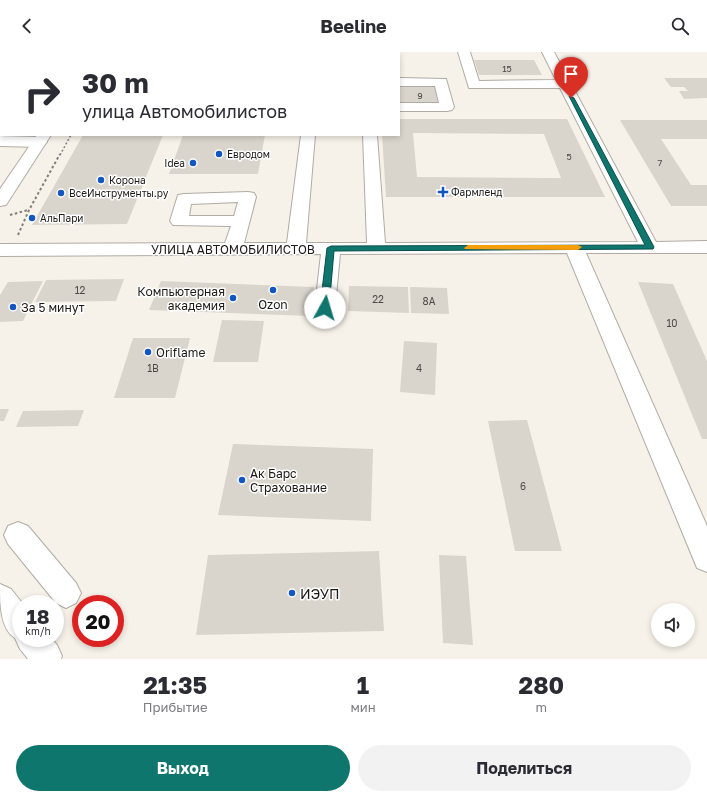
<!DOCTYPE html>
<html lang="ru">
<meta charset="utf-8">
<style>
:root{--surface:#fff;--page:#f2f2f3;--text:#2b2b33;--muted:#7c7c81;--accent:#0f766e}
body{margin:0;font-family:"Golos Text",sans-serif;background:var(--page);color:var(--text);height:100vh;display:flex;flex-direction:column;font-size:15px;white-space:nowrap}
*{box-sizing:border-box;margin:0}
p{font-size:13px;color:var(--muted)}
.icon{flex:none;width:22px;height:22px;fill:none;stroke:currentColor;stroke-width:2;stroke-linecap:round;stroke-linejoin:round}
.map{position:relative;height:607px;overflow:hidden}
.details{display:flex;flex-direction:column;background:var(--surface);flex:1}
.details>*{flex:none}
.hud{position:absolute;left:0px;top:0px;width:400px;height:84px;box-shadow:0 2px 6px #0003;background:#fff;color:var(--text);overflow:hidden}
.controls{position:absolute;left:651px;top:551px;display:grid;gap:8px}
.controls a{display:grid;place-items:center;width:44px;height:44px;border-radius:50%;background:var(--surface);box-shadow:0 2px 6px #0003;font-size:20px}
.speed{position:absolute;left:12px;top:543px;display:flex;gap:8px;font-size:20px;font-weight:700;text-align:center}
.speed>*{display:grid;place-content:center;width:52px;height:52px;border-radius:50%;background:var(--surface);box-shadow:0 2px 6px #0003;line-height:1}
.speed small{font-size:10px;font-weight:400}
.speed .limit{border:6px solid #d22;background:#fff;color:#111}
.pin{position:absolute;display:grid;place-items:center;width:34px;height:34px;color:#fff;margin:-41px -17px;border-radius:50% 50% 50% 0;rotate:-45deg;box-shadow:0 0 4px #0007}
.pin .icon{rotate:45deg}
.me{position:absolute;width:44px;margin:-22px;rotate:6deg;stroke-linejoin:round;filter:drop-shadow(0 0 3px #0008)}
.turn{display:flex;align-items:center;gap:14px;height:84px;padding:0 16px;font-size:18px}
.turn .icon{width:52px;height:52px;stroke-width:2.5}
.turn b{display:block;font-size:28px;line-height:34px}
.eta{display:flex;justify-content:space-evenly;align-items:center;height:68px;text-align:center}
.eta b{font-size:24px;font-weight:700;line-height:28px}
.cta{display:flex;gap:8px;margin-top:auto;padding:8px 16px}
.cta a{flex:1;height:46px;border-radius:24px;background:var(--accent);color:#fff;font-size:16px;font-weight:700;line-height:46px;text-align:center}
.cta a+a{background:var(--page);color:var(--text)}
header{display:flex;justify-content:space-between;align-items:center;height:52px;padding:0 16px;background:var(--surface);font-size:18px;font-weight:700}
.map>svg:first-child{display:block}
.building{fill:#dad5cc;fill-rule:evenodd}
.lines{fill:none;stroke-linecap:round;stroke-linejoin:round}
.minor-casing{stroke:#b0aba3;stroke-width:2}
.major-casing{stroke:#b0aba3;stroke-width:2}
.path-far1{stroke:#817e78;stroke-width:1.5;stroke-dasharray:2 2;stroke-linecap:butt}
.path{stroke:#817e78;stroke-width:2;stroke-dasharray:2.5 2.5;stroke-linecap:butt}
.minor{fill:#fff;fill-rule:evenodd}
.major{fill:#fff;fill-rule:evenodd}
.route{fill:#0f766e;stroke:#0a4d48}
.slow{fill:#f59e0b}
.poi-dot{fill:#1256c1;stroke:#fff;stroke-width:1.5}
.labels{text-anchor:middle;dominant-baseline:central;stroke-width:3;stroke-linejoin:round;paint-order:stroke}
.far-number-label{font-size:9px;fill:#4c4944}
.far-poi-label{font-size:10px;fill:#1c1a17;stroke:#fff;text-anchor:start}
.number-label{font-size:10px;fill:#4c4944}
.street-label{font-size:12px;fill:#1c1a17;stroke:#fff}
.poi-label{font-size:12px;fill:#1c1a17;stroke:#fff;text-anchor:start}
.near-poi-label{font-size:14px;fill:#1c1a17;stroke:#fff;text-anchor:start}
</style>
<header><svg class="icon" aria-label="back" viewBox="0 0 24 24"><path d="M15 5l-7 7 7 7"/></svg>Beeline<svg class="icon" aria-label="search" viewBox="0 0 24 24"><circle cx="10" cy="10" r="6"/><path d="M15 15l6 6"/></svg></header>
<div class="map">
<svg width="707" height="607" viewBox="0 0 707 607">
<rect width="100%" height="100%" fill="#f7f2e9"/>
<g class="building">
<polygon points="474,8 534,8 542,23 479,23"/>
<polygon points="664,26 707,26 707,46 684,47 679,39 688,39 684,35 671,35"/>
<polygon points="399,35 439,35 442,50 399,50"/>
<path d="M 399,67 L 567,67 L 605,145 L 386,145 L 382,83 L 399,83 ZM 413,81 L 544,82 L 561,126 L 417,125 Z"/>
<polygon points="620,68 707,68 707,87 661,87 691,133 707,133 707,154 671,154"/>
<polygon points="83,83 163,83 127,172 32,173"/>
<polygon points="183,83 265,83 258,122 169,122"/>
<polygon points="124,227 116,249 35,250 46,228"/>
<polygon points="43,229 23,269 0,270 0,243 8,230"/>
<polygon points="161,229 314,235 310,264 149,258"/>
<polygon points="638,230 673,232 707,309 707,387 702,387"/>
<polygon points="349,234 408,235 409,261 348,259"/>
<polygon points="410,235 447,236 449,262 411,261"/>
<polygon points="222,268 264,269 258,310 213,310"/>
<polygon points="133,286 190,286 175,346 114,346"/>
<polygon points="404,289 437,291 435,343 400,340"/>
<polygon points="0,357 9,357 4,369 0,369"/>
<polygon points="84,358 78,374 16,375 23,359"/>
<polygon points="527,368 562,499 515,499 488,369"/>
<polygon points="233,392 373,397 371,469 218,463"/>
<polygon points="379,499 384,579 196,583 208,503"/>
<polygon points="439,503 466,504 473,593 443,591"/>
</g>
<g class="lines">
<g class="minor-casing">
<g id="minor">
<rect x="361" y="0" width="12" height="1"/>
<path d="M 458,0 L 470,0 L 479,29 L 556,28 L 542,0 L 554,0 L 656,190 L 707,189 L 707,201 L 586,201 L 707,474 L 707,520 L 697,516 L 567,201 L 340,202 L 335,255 L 332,260 L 325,262 L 318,260 L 315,255 L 321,202 L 0,204 L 0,192 L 225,191 L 231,174 L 173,173 L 170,169 L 178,143 L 184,142 L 248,140 L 254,141 L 256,145 L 244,191 L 287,191 L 301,83 L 315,83 L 306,191 L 367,191 L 363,83 L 377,83 L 385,191 L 638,190 L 560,36 L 469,36 ZM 238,150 L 234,164 L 189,164 L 191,152 Z"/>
<polygon points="399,26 446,27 454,55 452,58 447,59 399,59 399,51 439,51 435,34 399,34"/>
<polygon points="0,84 39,85 44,87 47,90 44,93 39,95 0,94"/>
<polygon points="18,470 28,474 76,531 81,541 76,551 66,556 56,551 8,492 4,483 8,474"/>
<path d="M 0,532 L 11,537 L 23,552 L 21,552 L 21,586 L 51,586 L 57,593 L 62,604 L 61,607 L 28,607 L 20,597 L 15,586 C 0,577 0,551 0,532 Z"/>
</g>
</g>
<g class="major-casing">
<polygon id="major" points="37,83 51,83 6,153 0,154 0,137"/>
</g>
<polyline class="path-far1" points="60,103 71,83"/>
<g class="path">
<polyline points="10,163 28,158"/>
<polyline points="18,183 29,158 60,102"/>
</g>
<use href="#minor" class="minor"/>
<use href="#major" class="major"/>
</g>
<polygon class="route" points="569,44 574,46 654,195 653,197 334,199 329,256 325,258 322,258 320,256 327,196 331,194 645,193"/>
<polygon class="slow" points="468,193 578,193 582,195 578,198 465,197 464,196"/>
<g class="poi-dot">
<circle cx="219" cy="102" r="4"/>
<circle cx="193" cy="111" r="4"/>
<circle cx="101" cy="128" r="4"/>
<path d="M441 134h4v4h4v4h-4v4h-4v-4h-4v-4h4z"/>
<circle cx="61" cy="141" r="4"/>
<circle cx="32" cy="166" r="4"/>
<circle cx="273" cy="238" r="4"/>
<circle cx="233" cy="246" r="4"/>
<circle cx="13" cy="255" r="4"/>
<circle cx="148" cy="300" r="4"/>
<circle cx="242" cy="428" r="4"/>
<circle cx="292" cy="541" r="4"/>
</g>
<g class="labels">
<g class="far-number-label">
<text x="507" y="16">15</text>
<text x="420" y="43">9</text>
<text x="569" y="104">5</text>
<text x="660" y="110">7</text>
</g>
<g class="far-poi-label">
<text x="227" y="102">Евродом</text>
<text x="185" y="111" text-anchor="end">Idea</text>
<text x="109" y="128">Корона</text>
<text x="451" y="140">Фармленд</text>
<text x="69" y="141">ВсеИнструменты.ру</text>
<text x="40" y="166">АльПари</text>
</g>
<g class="number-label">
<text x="80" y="238">12</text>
<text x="378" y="247">22</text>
<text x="429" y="249">8А</text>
<text x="672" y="271">10</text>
<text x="153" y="316">1В</text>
<text x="419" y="316">4</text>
<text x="523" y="434">6</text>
</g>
<g class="street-label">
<text x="233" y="197">УЛИЦА АВТОМОБИЛИСТОВ</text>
</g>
<g class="poi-label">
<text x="225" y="239" text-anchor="end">Компьютерная<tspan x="225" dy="14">академия</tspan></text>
<text x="273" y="252" text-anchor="middle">Ozon</text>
<text x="21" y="255">За 5 минут</text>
<text x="156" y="300">Oriflame</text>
<text x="250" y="421">Ак Барс<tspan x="250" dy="14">Страхование</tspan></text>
</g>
<g class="near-poi-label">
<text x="300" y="541">ИЭУП</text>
</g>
</g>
</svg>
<div class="controls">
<a><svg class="icon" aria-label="sound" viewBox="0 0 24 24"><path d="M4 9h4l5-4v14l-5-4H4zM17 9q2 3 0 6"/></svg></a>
</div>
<div class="speed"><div>18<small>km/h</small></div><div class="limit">20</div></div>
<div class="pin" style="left:571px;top:46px;background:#d93025"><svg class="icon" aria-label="arrive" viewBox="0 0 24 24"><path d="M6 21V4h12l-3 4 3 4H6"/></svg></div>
<svg class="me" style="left:325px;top:256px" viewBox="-20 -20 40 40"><circle r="19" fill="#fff"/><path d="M0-13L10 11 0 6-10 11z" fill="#0f766e"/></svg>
<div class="hud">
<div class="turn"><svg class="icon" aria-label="right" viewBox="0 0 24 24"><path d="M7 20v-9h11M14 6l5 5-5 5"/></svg><div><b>30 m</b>улица Автомобилистов</div></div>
</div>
</div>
<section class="details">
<div class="eta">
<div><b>21:35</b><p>Прибытие</p></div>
<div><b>1</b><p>мин</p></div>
<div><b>280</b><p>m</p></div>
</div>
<div class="cta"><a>Выход</a><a>Поделиться</a></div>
</section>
